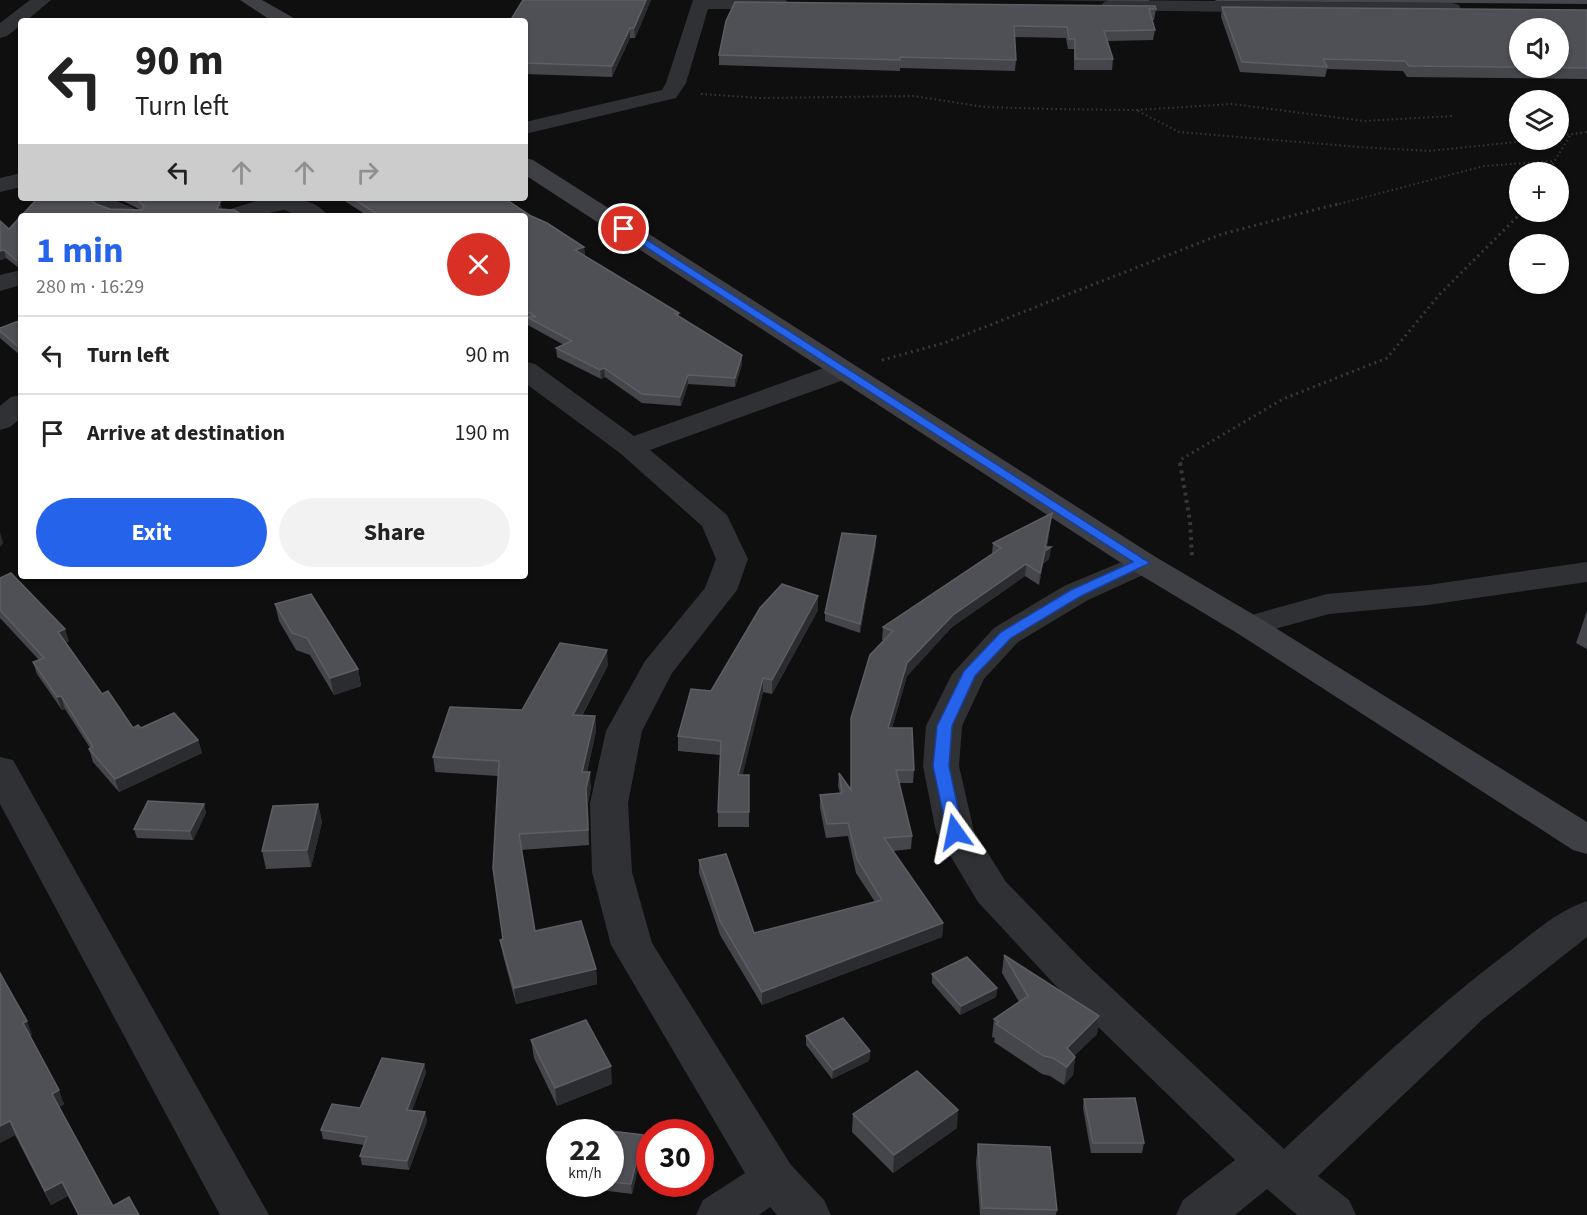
<!DOCTYPE html>
<meta charset="utf-8">
<style>
:root{--surface:#fff;--page:#f2f2f2;--text:#222;--muted:#767676;--line:#e0e0e0;--accent:#2563eb}
body{margin:0;font-family:"Source Sans 3",sans-serif;background:var(--page);color:var(--text);height:100vh;display:flex;flex-direction:column;font-size:22px;white-space:nowrap}
*{box-sizing:border-box;margin:0}
p{font-size:20px;color:var(--muted)}
.icon{flex:none;width:33px;height:33px;fill:none;stroke:currentColor;stroke-width:2;stroke-linecap:round;stroke-linejoin:round}
.map{position:relative;flex:1;overflow:hidden}
.details{position:absolute;left:18px;top:213px;width:510px;height:366px;display:flex;flex-direction:column;background:var(--surface);border-radius:6px;box-shadow:0 2px 4px #0004}
.details>*{flex:none}
.guide{position:absolute;left:18px;top:18px;width:510px;height:183px;border-radius:6px;box-shadow:0 2px 4px #0004;background:#fff;color:var(--text);overflow:hidden}
.fabs{position:absolute;left:1509px;top:18px;display:grid;gap:12px}
.fabs a{display:grid;place-items:center;width:60px;height:60px;border-radius:50%;background:var(--surface);box-shadow:0 2px 4px #0004;font-size:30px}
.speed{position:absolute;left:546px;top:1119px;display:flex;gap:12px;font-size:30px;font-weight:700;text-align:center}
.speed>*{display:grid;place-content:center;width:78px;height:78px;border-radius:50%;background:var(--surface);box-shadow:0 2px 4px #0004;line-height:1}
.speed small{font-size:15px;font-weight:400}
.speed .limit{border:9px solid #d22;background:#fff;color:#111}
.pin{position:absolute;display:grid;place-items:center;width:51px;height:51px;color:#fff;margin:-26px;border:3px solid #fff;border-radius:50%;box-shadow:0 2px 6px #0007}
.me{position:absolute;width:66px;margin:-33px;rotate:348deg;stroke-linejoin:round;filter:drop-shadow(0 0 4px #0008)}
.turn{display:flex;align-items:center;gap:21px;height:126px;padding:0 18px;font-size:27px}
.turn .icon{width:78px;height:78px;stroke-width:2.5}
.turn b{display:block;font-size:42px;line-height:51px}
.lanes{display:flex;align-items:center;height:57px;padding:0 18px;background:#0003;justify-content:center;gap:30px;direction:ltr}
.lanes .off{opacity:.35}
.round{display:grid;place-items:center;flex:none;width:63px;height:63px;border-radius:32px;background:var(--page)}
.headline{display:flex;align-items:center;justify-content:space-between;height:102px;padding:0 18px}
h1{font-size:36px;font-weight:700;line-height:45px;color:var(--accent)}
.action{display:flex;gap:12px;margin-top:auto;padding:12px 18px}
.action a{flex:1;height:69px;border-radius:36px;background:var(--accent);color:#fff;font-size:24px;font-weight:700;line-height:69px;text-align:center}
.action a+a{background:var(--page);color:var(--text)}
ul{padding:0;list-style:none}
li{display:flex;align-items:center;gap:18px;height:78px;padding:0 18px;border-top:2px solid var(--line)}
li div{flex:1}
li b{display:block;font-size:22px}
li em{font-style:normal}
.map>svg:first-child{display:block}
.lines{fill:none;stroke-linecap:round;stroke-linejoin:round}
.path-far2{stroke:#36383c;stroke-width:2;stroke-dasharray:1.5 3;stroke-linecap:butt}
.path-far1{stroke:#36383c;stroke-width:3;stroke-dasharray:2 4;stroke-linecap:butt}
.path{stroke:#36383c;stroke-width:4;stroke-dasharray:3 4.5;stroke-linecap:butt}
.street{fill:#303135;fill-rule:evenodd}
.secondary{fill:#3e4045;fill-rule:evenodd}
.wall{fill:#45464b}
.shaded-wall{fill:#2b2c2f}
.building{fill:#4f5056;stroke:#5c5e64;stroke-width:1.5;fill-rule:evenodd}
.route{fill:#2563eb;stroke:#184099;stroke-width:1.5}
</style>
<div class="map">
<svg width="1587" height="1215" viewBox="0 0 1587 1215">
<rect width="100%" height="100%" fill="#0f0f10"/>
<g class="lines">
<g class="path-far2">
<polyline points="701,94 760,98 913,96 985,107 1052,109 1136,110 1232,104 1364,121 1453,116"/>
<polyline points="1138,111 1179,132 1359,147 1429,151 1535,140"/>
<polyline points="1558,136 1587,132"/>
<polyline points="1548,172 1571,134"/>
<polyline points="1335,205 1484,166 1554,161"/>
</g>
<g class="path-far1">
<polyline points="882,360 944,343 1222,234 1341,203"/>
<polyline points="1181,464 1180,460 1283,399 1387,358 1440,294 1522,212"/>
</g>
<polyline class="path" points="1180,463 1190,521 1192,558"/>
<g class="street">
<polygon points="30,0 51,0 26,21 21,21 21,25 7,36 0,38 0,23"/>
<polygon points="693,0 786,0 789,4 786,8 780,9 708,9 686,83 676,98 525,134 525,122 662,90 666,83"/>
<polygon points="1110,0 1452,3 1459,5 1461,9 1459,13 1452,15 1104,10 1101,6 1104,2"/>
<polygon points="21,173 21,187 0,192 0,178"/>
<path d="M 87,198 L 113,198 C 122,206 137,206 144,216 C 121,216 102,219 87,198 Z"/>
<path d="M 266,198 C 287,198 314,196 328,216 L 300,216 L 284,210 L 255,216 L 220,216 L 224,211 Z"/>
<polygon points="21,270 21,285 0,291 0,275"/>
<polygon points="525,362 535,364 634,436 832,365 842,363 852,365 856,371 852,377 650,450 727,515 748,559 737,590 672,673 642,731 628,803 632,872 652,943 791,1165 824,1200 831,1215 777,1215 770,1207 759,1215 696,1215 703,1200 745,1173 611,945 592,872 590,803 606,731 645,661 705,588 716,559 702,526 620,453 525,383"/>
<polygon points="21,395 21,418 10,427 0,430 0,406 11,397"/>
<path d="M 1143,553 L 1154,556 L 1159,563 L 1154,570 L 1088,600 L 1018,642 L 984,679 L 962,726 L 959,766 L 974,831 L 1006,882 L 1086,964 L 1284,1149 C 1358,1080 1430,1011 1511,950 C 1534,932 1559,910 1587,901 L 1587,937 L 1483,1019 L 1318,1176 L 1349,1200 L 1356,1215 L 1297,1215 L 1267,1189 L 1235,1215 L 1176,1215 L 1183,1200 L 1235,1160 L 1056,986 L 978,902 L 936,832 L 923,766 L 926,726 L 952,674 L 994,628 L 1064,586 Z"/>
<polygon points="1587,562 1587,582 1428,605 1329,614 1249,636 1237,633 1232,626 1237,619 1327,594 1428,585"/>
<polygon points="0,757 13,760 18,769 269,1215 220,1215 0,804"/>
</g>
<g class="secondary">
<polygon points="240,0 262,0 292,17 294,21 272,21"/>
<polygon points="525,158 533,160 1154,556 1261,619 1587,822 1587,854 1573,850 1237,633 1132,570 525,175"/>
</g>
</g>
<g class="wall">
<polygon points="523,0 651,0 635,38 630,38 612,77 525,74 525,21"/>
<polygon points="1028,0 1149,0 1149,1"/>
<polygon points="1215,0 1587,0 1587,4 1216,1"/>
<polygon points="1222,7 1587,10 1587,79 1407,77 1403,71 1327,69 1325,77 1240,72 1221,17"/>
<polygon points="1156,9 1154,20 1152,20 1155,30 1153,40 1107,41 1113,59 1112,70 1074,70 1074,49 1068,49 1066,38 1015,37 1016,60 1015,71 900,68 900,71 719,65 719,55 726,21"/>
<polygon points="117,198 235,198 220,202 222,210 21,216 96,204 110,209 141,210"/>
<polygon points="340,198 504,198 531,216 584,247 585,256 679,313 679,317 742,364 735,387 688,384 681,406 642,403 605,377 601,379 557,357 556,348 564,345 526,324 525,318 525,216 368,216"/>
<polygon points="21,216 21,268 19,268 6,258 0,260 0,221 9,229"/>
<polygon points="21,320 21,356 0,338 0,328"/>
<polygon points="1052,513 1047,547 1051,547 1049,559 1043,564 1039,585 1025,576 952,627 907,676 892,728 914,770 913,783 899,783 912,836 911,849 893,851 943,923 942,937 762,1005 720,935 699,873 699,860 754,933 875,902 856,873 848,836 826,838 820,808 820,795 840,793 838,786 839,773 851,790 884,641 882,640 883,627 992,554 993,543"/>
<polygon points="876,536 876,544 860,633 825,621 825,613"/>
<polygon points="0,578 69,641 65,643 102,694 133,728 141,728 198,740 202,753 119,792 93,762 89,749 90,748 65,709 62,710 37,674 33,662 39,660 0,618"/>
<polygon points="818,596 818,610 772,694 763,692 742,775 749,775 749,827 718,827 718,812 720,755 678,751 678,736 711,691"/>
<polygon points="275,604 358,669 361,686 334,695 310,655 296,650 279,621"/>
<polygon points="1587,611 1587,649 1576,643"/>
<polygon points="608,665 582,716 595,716 596,731 587,772 591,787 588,803 589,845 521,850 535,931 596,969 597,984 516,1004 503,955 500,940 503,939 498,776 435,772 433,757"/>
<polygon points="204,804 206,813 193,840 137,838 134,829"/>
<polygon points="318,804 322,822 311,867 266,869 262,851"/>
<polygon points="1004,955 1099,1016 1097,1034 1074,1056 1075,1057 1073,1075 1064,1085 1050,1076 1042,1074 994,1042 995,1038 992,1037 994,1019 1019,1002 1002,973"/>
<polygon points="0,973 32,1035 30,1036 64,1104 59,1107 113,1206 139,1215 78,1215 68,1196 51,1205 15,1135 0,1143"/>
<polygon points="932,974 997,988 996,997 960,1015 932,983"/>
<polygon points="806,1036 870,1051 869,1061 832,1079 806,1045"/>
<polygon points="531,1040 612,1084 557,1106 534,1058"/>
<polygon points="424,1064 426,1073 412,1110 425,1112 427,1121 409,1170 362,1165 360,1156 364,1145 323,1139 321,1130 360,1108"/>
<polygon points="1084,1099 1144,1143 1142,1153 1091,1153 1083,1108"/>
<polygon points="853,1114 957,1128 893,1173 852,1132"/>
<polygon points="610,1132 644,1144 632,1194 584,1188 583,1184 610,1184"/>
<polygon points="978,1144 1057,1210 1056,1215 980,1215 976,1162"/>
</g>
<g class="shaded-wall">
<polygon points="646,0 651,0 635,38 634,28"/>
<polygon points="630,28 630,38 612,77 612,66"/>
<polygon points="212,198 235,198 220,202 222,210 219,216"/>
<polygon points="584,247 585,256 575,250"/>
<polygon points="4,250 6,258 0,260 0,251"/>
<polygon points="742,355 742,364 735,387 735,378"/>
<polygon points="604,368 605,377 601,379 600,370"/>
<polygon points="688,375 688,384 681,406 680,397"/>
<polygon points="1052,513 1046,550 1051,547 1049,559 1043,564 1039,585 1040,573"/>
<polygon points="0,532 3,543 0,547"/>
<polygon points="876,536 876,544 860,633 860,624"/>
<polygon points="1026,564 1025,576 952,627 907,676 888,741 888,728 907,663 953,615"/>
<polygon points="818,596 818,610 772,694 772,680"/>
<polygon points="65,629 69,641 61,645 58,632"/>
<polygon points="607,650 608,665 574,730 573,715"/>
<polygon points="358,669 361,686 334,695 330,678"/>
<polygon points="763,678 763,692 739,790 738,775"/>
<polygon points="61,696 65,709 62,710 57,697"/>
<polygon points="595,716 596,731 584,787 582,772"/>
<polygon points="198,740 202,753 119,792 115,779"/>
<polygon points="590,772 591,787 588,803 589,845 586,788"/>
<polygon points="204,804 206,813 193,840 190,831"/>
<polygon points="318,804 322,822 311,867 307,850"/>
<polygon points="943,923 942,937 762,1005 762,992"/>
<polygon points="596,969 597,984 516,1004 514,988"/>
<polygon points="997,988 996,997 960,1015 961,1006"/>
<polygon points="1099,1016 1097,1034 1064,1066 1067,1048"/>
<polygon points="27,1021 32,1035 28,1037 23,1023"/>
<polygon points="870,1051 869,1061 832,1079 833,1070"/>
<polygon points="1075,1057 1073,1075 1064,1085 1067,1067"/>
<polygon points="424,1064 426,1073 409,1119 407,1110"/>
<polygon points="611,1066 612,1084 557,1106 555,1088"/>
<polygon points="59,1090 64,1104 57,1107 52,1094"/>
<polygon points="958,1110 957,1128 893,1173 894,1155"/>
<polygon points="425,1112 427,1121 409,1170 407,1161"/>
<polygon points="10,1121 15,1135 0,1143 0,1126"/>
<polygon points="643,1135 644,1144 632,1194 631,1184"/>
<polygon points="62,1182 68,1196 51,1205 45,1191"/>
</g>
<g class="building">
<polygon points="523,0 646,0 634,28 630,28 612,66 525,63 525,21 510,21"/>
<polygon points="735,2 1155,6 1156,9 1149,9 1155,30 1104,31 1113,59 1075,59 1075,39 1069,39 1067,27 1014,26 1016,60 900,57 900,60 719,55 726,21"/>
<path d="M 1222,7 L 1587,10 L 1587,68 L 1409,66 L 1405,61 L 1323,59 L 1327,67 L 1242,62 ZM 1520,28 L 1558,28 L 1558,68 L 1520,68 Z"/>
<polygon points="38,198 89,198 96,204 110,209 142,210 144,206 137,200 132,198 214,198 220,202 217,209 234,210 244,216 21,216"/>
<polygon points="352,198 504,198 531,216 547,223 584,247 575,250 679,313 675,314 742,355 735,378 688,375 680,397 642,394 604,368 600,370 556,348 572,341 525,316 536,317 525,310 525,216 380,216"/>
<polygon points="21,216 21,263 20,260 16,260 4,250 0,251 0,221 9,229"/>
<polygon points="21,320 21,349 0,331 0,328"/>
<polygon points="1052,513 1045,547 1051,547 1045,551 1040,573 1026,564 953,615 907,663 888,728 912,728 914,770 896,770 912,836 884,838 943,923 762,992 720,921 699,860 726,854 754,933 882,900 857,859 848,823 827,824 820,795 842,793 839,773 851,790 851,718 870,655 893,631 883,627 1001,548 993,543"/>
<polygon points="842,533 876,536 860,624 825,613"/>
<polygon points="11,573 65,629 58,632 102,694 108,691 133,728 138,725 141,728 174,713 198,740 115,779 89,749 93,747 61,696 57,697 33,662 44,658 0,610 0,578"/>
<polygon points="782,584 818,596 772,680 763,678 738,775 749,775 749,812 718,812 721,741 678,736 691,689 711,691 760,608"/>
<polygon points="311,594 358,669 330,678 307,638 292,633 275,604"/>
<polygon points="560,643 607,650 573,715 595,716 582,772 590,772 586,788 588,830 519,834 535,931 581,921 596,969 514,988 500,940 503,939 493,868 499,761 433,757 450,707 522,710"/>
<polygon points="148,801 204,804 190,831 134,829"/>
<polygon points="318,804 307,850 262,851 273,806"/>
<polygon points="1004,955 1099,1016 1067,1048 1075,1057 1067,1067 1053,1058 1044,1056 996,1024 999,1022 994,1019 1028,996"/>
<polygon points="967,957 997,988 961,1006 932,974"/>
<polygon points="0,973 27,1021 23,1023 59,1090 52,1094 113,1206 129,1197 139,1215 79,1215 62,1182 45,1191 10,1121 0,1126"/>
<polygon points="843,1018 870,1051 833,1070 806,1036"/>
<polygon points="586,1020 611,1066 555,1088 531,1040"/>
<polygon points="382,1058 424,1064 407,1110 425,1112 407,1161 360,1156 367,1137 321,1130 332,1104 360,1108"/>
<polygon points="917,1071 958,1110 894,1155 853,1114"/>
<polygon points="1135,1098 1144,1143 1093,1143 1084,1099"/>
<polygon points="595,1129 643,1135 631,1184 610,1182 610,1132 595,1132"/>
<polygon points="978,1144 1050,1147 1057,1210 982,1208"/>
</g>
<polygon class="route" points="621,227 627,227 1150,563 1081,596 1011,638 975,676 952,726 949,766 963,832 960,836 949,836 947,832 933,766 937,726 964,671 1001,632 1071,590 1133,562 621,231"/>
</svg>
<div class="fabs">
<a><svg class="icon" aria-label="sound" viewBox="0 0 24 24"><path d="M4 9h4l5-4v14l-5-4H4zM17 9q2 3 0 6"/></svg></a>
<a><svg class="icon" aria-label="layers" viewBox="0 0 24 24"><path d="M12 4l9 5-9 5-9-5zM3 14l9 5 9-5"/></svg></a>
<a>+</a>
<a>−</a>
</div>
<div class="speed"><div>22<small>km/h</small></div><div class="limit">30</div></div>
<div class="pin" style="left:624px;top:229px;background:#d93025"><svg class="icon" aria-label="arrive" viewBox="0 0 24 24"><path d="M6 21V4h12l-3 4 3 4H6"/></svg></div>
<svg class="me" style="left:955px;top:832px" viewBox="-20 -20 40 40"><path d="M0-17L14 15 0 8-14 15z" fill="#2563eb" stroke="#fff" stroke-width="4"/></svg>
<div class="guide">
<div class="turn"><svg class="icon" aria-label="left" viewBox="0 0 24 24"><path d="M17 20v-9H6M10 6l-5 5 5 5"/></svg><div><b>90 m</b>Turn left</div></div>
<div class="lanes"><svg class="icon" aria-label="left" viewBox="0 0 24 24"><path d="M17 20v-9H6M10 6l-5 5 5 5"/></svg><svg class="icon off" aria-label="ahead" viewBox="0 0 24 24"><path d="M12 20V5M6 11l6-6 6 6"/></svg><svg class="icon off" aria-label="ahead" viewBox="0 0 24 24"><path d="M12 20V5M6 11l6-6 6 6"/></svg><svg class="icon off" aria-label="right" viewBox="0 0 24 24"><path d="M7 20v-9h11M14 6l5 5-5 5"/></svg></div>
</div>
<section class="details">
<div class="headline"><div><h1>1 min</h1><p>280 m · 16:29</p></div><a class="round" style="background:#d93025;color:#fff"><svg class="icon" aria-label="close" viewBox="0 0 24 24"><path d="M6 6l12 12M18 6L6 18"/></svg></a></div>
<ul>
<li><svg class="icon" aria-label="left" viewBox="0 0 24 24"><path d="M17 20v-9H6M10 6l-5 5 5 5"/></svg><div><b>Turn left</b></div><em>90 m</em></li>
<li><svg class="icon" aria-label="arrive" viewBox="0 0 24 24"><path d="M6 21V4h12l-3 4 3 4H6"/></svg><div><b>Arrive at destination</b></div><em>190 m</em></li>
</ul>
<div class="action"><a>Exit</a><a>Share</a></div>
</section>
</div>
